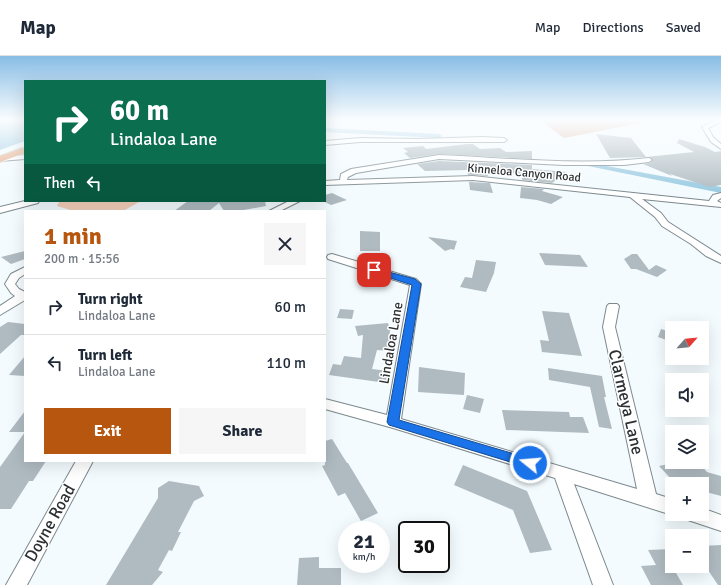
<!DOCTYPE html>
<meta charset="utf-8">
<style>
:root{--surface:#fff;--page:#f6f6f7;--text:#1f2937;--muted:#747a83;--line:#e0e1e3;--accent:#b7570f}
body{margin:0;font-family:Signika,sans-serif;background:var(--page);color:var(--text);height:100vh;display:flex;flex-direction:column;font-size:15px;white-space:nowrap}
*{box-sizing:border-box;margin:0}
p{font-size:13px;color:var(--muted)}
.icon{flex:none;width:22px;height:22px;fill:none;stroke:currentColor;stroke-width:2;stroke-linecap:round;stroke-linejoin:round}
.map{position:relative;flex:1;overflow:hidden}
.drawer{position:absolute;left:24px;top:154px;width:302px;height:252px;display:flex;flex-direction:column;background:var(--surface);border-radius:0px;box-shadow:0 4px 16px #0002}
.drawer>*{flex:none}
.hud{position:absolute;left:24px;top:24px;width:302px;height:122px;border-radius:0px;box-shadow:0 4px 16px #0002;background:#0b6e4f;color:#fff;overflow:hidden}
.needle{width:26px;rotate:63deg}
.tools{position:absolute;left:665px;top:265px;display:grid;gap:8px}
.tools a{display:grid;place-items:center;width:44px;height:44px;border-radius:0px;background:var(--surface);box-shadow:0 4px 16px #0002;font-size:20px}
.speed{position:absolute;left:338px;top:465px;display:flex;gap:8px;font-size:20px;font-weight:700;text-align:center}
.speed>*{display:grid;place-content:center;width:52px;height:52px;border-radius:50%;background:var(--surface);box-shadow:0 4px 16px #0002;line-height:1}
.speed small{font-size:10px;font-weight:400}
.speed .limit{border:2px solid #111;border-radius:6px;background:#fff;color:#111}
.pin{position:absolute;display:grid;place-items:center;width:34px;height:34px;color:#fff;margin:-17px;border-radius:8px;box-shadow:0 2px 6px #0006}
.me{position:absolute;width:44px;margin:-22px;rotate:287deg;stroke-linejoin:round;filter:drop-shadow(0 0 3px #0008)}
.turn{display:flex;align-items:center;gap:14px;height:84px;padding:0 20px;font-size:18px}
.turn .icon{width:52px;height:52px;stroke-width:2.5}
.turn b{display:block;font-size:28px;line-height:34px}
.then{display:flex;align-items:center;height:38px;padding:0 20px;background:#0003;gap:8px;font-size:15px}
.round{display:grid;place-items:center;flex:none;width:42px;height:42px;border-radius:0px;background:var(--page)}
.summary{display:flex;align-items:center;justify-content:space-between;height:68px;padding:0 20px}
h1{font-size:24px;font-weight:800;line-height:30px;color:var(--accent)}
.button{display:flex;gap:8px;margin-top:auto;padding:8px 20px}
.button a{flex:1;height:46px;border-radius:0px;background:var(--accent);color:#fff;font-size:16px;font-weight:800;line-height:46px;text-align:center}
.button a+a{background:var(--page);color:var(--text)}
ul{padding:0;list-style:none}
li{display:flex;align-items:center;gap:12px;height:56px;padding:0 20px;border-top:1px solid var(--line)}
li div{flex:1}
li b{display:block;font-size:15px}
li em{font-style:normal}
header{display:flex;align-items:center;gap:24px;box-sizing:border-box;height:56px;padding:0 20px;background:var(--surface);border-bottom:1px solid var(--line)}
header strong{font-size:19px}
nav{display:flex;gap:22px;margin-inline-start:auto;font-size:14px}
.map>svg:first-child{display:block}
.green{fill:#f4cfbb}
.forest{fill:#e0b39b}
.water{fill:#98cae1}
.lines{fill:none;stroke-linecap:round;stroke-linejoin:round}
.canal{fill:#98cae1;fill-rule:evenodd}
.building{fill:#afbbc1}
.minor-casing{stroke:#7d898e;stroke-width:2}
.major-casing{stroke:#d5d6d6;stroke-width:2}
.minor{fill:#fff;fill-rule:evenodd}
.major{fill:#e7aa83;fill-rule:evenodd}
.route{fill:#1a73e8;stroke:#114b97}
.labels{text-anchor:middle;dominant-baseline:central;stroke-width:3;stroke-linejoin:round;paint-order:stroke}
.far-street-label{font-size:12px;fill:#2c3133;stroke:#fff}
.street-label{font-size:14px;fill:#2c3133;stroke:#fff}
.near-street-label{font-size:17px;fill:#2c3133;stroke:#fff}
</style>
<header>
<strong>Map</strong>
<nav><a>Map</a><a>Directions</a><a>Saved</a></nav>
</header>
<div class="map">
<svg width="721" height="529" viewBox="0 0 721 529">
<rect width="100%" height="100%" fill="#f3fbff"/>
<polygon class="green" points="62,145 141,145 123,155 74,155 57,150 59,146"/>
<polygon class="forest" points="538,63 661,63 564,82"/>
<polygon class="water" points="25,65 25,85 0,94 0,66"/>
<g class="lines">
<g class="canal">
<polygon points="325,72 439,78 442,80 439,82 325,76"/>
<polygon points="585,106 721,131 721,137 588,110 585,110"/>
</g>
</g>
<g class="building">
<polygon points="596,78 631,82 646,101 694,96 677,87 679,83 705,91 715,96 721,95 721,129 709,131 670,118 672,120 643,108 650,107 653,104 649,101 610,102"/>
<polygon points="467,88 473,88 480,93 500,92 506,96 532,95 532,103 439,98 410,102 404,97 408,96 403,92 423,90 426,93"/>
<polygon points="439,105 532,109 532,113 567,116 552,127 522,124 523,118 512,117 487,115 488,120 468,119 467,114 425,115 417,108"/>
<polygon points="469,126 490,127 493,137 470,134"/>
<polygon points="521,131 544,133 542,135 563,141 551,148 537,144 520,142"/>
<polygon points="332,137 347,144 331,149 323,145 325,145 325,139"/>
<polygon points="188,145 265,145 266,150 238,155 224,155 219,147 209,155 174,155"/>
<polygon points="360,175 380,176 380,195 360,195"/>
<polygon points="428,181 443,183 457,185 454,194 451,193 445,195"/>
<polygon points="25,195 25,203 11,208 1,201"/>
<polygon points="539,197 580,199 588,211 545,209"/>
<polygon points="632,198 637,198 649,214 656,209 667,214 657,221 636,213 631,213 624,203"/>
<polygon points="476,204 496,206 494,217 486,236 460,231 465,221 472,222"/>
<polygon points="340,253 354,254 352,263 337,262"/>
<polygon points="542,255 569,257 582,300 542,296 540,284 549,285"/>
<polygon points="8,266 25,268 25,279 21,279 0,298 0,271"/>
<polygon points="388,267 390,273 389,295 377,294 372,313 389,315 386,327 329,319 333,308 341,309 344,300 361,302 363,279 358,280 355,270"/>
<polygon points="661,273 672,276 672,286 658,281"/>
<polygon points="25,300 25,320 9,319"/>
<polygon points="419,311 465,317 464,339 418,336"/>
<polygon points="548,312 602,320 606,341 604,341 612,373 599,371 590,331 549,324"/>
<polygon points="467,339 484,343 480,357 463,353"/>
<polygon points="502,354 569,356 570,361 583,361 589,377 506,374"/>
<polygon points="25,355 25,405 46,405 33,425 29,425 11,453 0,453 0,411 25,376 9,376"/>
<polygon points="332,383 347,407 348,407 378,457 361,465 345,437 338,440 322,410 325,409 325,385"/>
<polygon points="678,406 698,406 707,416 721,420 721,440 702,435 702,428 681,428 673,425 659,410"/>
<polygon points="463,409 527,435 552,494 530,497 513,454 454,429"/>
<polygon points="169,425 199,430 204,440 194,445 178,476 181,476 172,495 169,494 158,514 163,516 152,529 106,529 158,442 158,432"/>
<polygon points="721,489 721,529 718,529 708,514 702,514 702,490"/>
<polygon points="672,493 672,510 683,529 651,529 641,510 656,509 648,494"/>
<polygon points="319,501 319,512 341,512 341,529 297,529 299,502"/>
</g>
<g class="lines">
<g class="minor-casing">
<g id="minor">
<polygon points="718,63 721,63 721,66 708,72 713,81 721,88 721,93 711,86 702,71"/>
<polygon points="482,81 504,82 507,84 504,86 360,86 325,89 325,85 360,82 417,83"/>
<polygon points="25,99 25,103 0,105 0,101"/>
<path d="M 439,99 C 508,102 580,110 649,102 L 652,104 L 649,106 L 624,109 L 564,109 L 439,103 L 356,117 L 348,121 L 347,124 L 473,120 L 709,145 L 713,139 L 721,137 L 721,142 L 717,145 L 721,147 L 721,151 L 642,143 L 661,157 L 668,166 L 721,200 L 721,207 L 706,200 L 691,188 L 662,170 L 655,161 L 630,141 L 473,124 L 325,129 L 325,125 L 340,124 L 341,118 L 351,113 Z"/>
<polygon points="25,145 39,145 38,147 0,157 0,151"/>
<polygon points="289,145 300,145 280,155 269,155"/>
<polygon points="332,198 416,223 421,228 401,363 637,433 603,271 607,250 609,248 617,248 619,250 615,271 656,438 672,443 672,458 675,458 672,459 574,428 613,529 593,529 555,422 393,372 325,353 325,343 387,359 410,229 328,203 327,201 328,199"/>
<polygon points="25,211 25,218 19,222 15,228 19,233 25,236 25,244 0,259 0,250 15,240 11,237 5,228 11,218"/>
<polygon points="76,405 93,405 27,529 6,529"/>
<polygon points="702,452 721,459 721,475 688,464 685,458 702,458"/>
</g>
</g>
<g class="major-casing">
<polygon id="major" points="22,92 25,92 25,97 0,106 0,100"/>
</g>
<use href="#minor" class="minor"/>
<use href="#major" class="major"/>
</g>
<linearGradient id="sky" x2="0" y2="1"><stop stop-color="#88bde5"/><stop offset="0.46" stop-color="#fafdff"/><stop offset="1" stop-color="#fafdff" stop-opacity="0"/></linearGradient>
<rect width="721" height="138" fill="url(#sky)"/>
<polygon class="route" points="374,212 415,223 421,228 399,364 535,404 537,407 535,411 530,412 389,369 387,366 412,229 372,216 370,214"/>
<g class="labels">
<g class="far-street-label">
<text transform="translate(524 117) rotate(5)">Kinneloa Canyon Road</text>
</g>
<g class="street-label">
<text transform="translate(391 287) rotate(-80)">Lindaloa Lane</text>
</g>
<g class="near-street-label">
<text transform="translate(626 346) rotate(77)">Clarmeya Lane</text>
<text transform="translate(50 467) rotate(-61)">Doyne Road</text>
</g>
</g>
</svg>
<div class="tools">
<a><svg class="needle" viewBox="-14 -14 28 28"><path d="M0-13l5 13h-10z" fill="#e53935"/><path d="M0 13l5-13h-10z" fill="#747a83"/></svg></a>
<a><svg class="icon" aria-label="sound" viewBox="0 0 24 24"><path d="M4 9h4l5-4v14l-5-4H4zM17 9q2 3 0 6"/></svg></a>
<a><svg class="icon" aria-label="layers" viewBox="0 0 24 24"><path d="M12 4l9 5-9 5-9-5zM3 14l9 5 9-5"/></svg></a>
<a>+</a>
<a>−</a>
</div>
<div class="speed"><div>21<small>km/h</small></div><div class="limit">30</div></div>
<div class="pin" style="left:374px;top:214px;background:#d93025"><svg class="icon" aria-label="arrive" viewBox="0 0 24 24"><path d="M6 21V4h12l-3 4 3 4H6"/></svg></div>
<svg class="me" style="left:530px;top:407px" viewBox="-20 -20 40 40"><circle r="17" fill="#1a73e8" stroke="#fff" stroke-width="3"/><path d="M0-11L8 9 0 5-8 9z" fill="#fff"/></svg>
<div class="hud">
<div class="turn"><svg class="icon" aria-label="right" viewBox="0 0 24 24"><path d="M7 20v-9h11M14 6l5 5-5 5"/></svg><div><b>60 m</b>Lindaloa Lane</div></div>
<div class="then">Then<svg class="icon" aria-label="left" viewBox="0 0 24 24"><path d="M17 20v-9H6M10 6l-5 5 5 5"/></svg></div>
</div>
<section class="drawer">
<div class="summary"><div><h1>1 min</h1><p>200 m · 15:56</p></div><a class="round"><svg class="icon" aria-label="close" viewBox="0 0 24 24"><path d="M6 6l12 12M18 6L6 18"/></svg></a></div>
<ul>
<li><svg class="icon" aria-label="right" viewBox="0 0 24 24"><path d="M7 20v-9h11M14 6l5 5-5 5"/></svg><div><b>Turn right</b><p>Lindaloa Lane</p></div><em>60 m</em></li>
<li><svg class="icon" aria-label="left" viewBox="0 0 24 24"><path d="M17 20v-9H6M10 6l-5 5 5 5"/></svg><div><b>Turn left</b><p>Lindaloa Lane</p></div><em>110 m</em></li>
</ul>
<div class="button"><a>Exit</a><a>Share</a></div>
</section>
</div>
